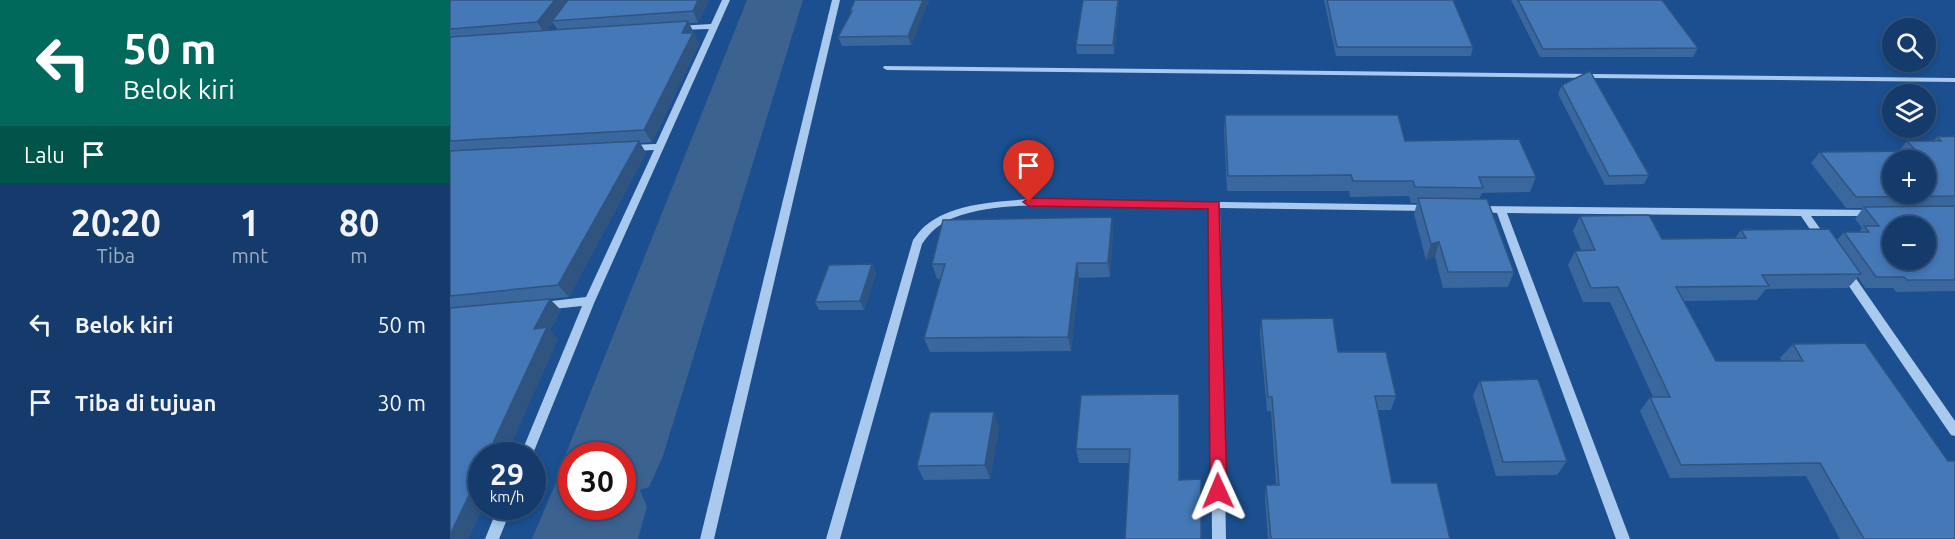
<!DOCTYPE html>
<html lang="id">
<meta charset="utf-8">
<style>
:root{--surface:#143b6b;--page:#1d4271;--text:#f1f3f6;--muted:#9dadc1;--line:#33557e}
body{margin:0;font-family:Ubuntu,sans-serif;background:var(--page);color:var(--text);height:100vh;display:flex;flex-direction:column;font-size:22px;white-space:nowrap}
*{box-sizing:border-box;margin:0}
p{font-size:20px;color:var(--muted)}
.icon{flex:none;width:33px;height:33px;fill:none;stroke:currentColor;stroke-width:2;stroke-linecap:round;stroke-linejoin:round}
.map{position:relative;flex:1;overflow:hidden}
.drawer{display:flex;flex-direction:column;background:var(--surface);width:450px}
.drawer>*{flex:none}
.top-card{background:#00695c;color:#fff;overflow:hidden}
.buttons{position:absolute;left:1432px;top:18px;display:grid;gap:12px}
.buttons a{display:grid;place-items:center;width:54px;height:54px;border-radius:50%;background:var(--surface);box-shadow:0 3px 9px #0003,0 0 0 2px var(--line);font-size:30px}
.speed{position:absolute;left:18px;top:442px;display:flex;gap:12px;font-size:30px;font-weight:700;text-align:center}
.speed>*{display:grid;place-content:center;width:78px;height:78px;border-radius:50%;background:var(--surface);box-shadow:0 3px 9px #0003,0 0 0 2px var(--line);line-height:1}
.speed small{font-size:15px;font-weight:400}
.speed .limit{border:9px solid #d22;background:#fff;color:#111}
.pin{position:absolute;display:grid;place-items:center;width:51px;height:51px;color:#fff;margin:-62px -26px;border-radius:50% 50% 50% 0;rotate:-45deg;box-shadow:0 0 6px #0007}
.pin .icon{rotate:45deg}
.me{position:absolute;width:66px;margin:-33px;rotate:359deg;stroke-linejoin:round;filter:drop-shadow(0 0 4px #0008)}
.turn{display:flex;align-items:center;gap:21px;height:126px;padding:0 24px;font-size:27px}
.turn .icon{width:78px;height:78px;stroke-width:2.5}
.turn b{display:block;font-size:42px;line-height:51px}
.then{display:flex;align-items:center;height:57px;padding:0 24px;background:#0003;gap:12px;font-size:22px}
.eta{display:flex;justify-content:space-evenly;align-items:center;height:102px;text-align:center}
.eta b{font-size:36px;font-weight:700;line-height:42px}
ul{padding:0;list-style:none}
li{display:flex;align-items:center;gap:18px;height:78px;padding:0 24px}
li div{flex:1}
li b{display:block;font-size:22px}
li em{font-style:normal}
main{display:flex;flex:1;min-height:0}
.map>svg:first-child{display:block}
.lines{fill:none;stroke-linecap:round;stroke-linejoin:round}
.river{fill:#3c6290;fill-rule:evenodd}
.minor{fill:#a9c9ee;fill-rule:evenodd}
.wall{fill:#3a679d;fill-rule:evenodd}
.shaded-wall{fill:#305480}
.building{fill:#4478b7;stroke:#305480;stroke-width:1.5;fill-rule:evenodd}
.route{fill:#e11d48;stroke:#92132f;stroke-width:1.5}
</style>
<main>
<section class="drawer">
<div class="top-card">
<div class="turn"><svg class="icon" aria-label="left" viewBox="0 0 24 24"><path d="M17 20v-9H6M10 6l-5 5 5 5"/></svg><div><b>50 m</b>Belok kiri</div></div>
<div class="then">Lalu<svg class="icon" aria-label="arrive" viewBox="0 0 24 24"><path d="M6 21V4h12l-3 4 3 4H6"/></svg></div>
</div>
<div class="eta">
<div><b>20:20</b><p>Tiba</p></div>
<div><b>1</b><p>mnt</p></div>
<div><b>80</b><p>m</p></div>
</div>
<ul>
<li><svg class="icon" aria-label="left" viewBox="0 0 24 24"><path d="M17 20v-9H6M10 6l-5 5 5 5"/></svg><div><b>Belok kiri</b></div><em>50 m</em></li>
<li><svg class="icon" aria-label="arrive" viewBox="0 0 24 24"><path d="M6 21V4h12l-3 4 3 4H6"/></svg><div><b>Tiba di tujuan</b></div><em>30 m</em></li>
</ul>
</section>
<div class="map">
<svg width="1505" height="539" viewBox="0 0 1505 539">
<rect width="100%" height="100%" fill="#1b4f8f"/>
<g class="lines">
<path class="river" d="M 297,0 L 353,0 L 213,456 L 199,487 L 190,490 L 197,507 L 188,539 L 82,539 L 110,473 L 121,469 L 115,456 ZM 122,456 L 172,456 L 172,507 L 122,507 Z"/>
<g class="minor">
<polygon points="272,0 280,0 145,301 82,456 70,456 132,306 93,310 89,309 88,306 89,303 93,302 136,297 204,150 180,151 175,148 180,145 206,144 259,29 228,30 224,28 228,26 261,24"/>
<polygon points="382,0 390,0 264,539 250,539"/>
<polygon points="434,66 1505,78 1505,82 437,70 433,68"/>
<path d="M 579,199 L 980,205 L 985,208 L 980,211 L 770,208 L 776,539 L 762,539 L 760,208 C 719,207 677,207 636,206 C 592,206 544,202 503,218 C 489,224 480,232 472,244 L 390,539 L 376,539 L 463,240 C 467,235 470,230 475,226 C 502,203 546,202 579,199 Z"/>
<polygon points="1028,206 1424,210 1429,213 1424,216 1361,216 1379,241 1374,245 1370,244 1351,216 1057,213 1180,539 1166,539 1047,213 1025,211 1023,209"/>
<polygon points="1396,269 1400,270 1505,421 1505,436 1501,435 1392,276 1391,273 1392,270"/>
<polygon points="48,507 62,507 49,539 35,539"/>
</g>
</g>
<g class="wall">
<path d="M 0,0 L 259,0 L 248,23 L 239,23 L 249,44 L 202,142 L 190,143 L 196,153 L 119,297 L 79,301 L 111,310 L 100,330 L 108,339 L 32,507 L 33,507 L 18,539 L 0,539 ZM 103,23 L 108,30 L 97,30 Z"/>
<polygon points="479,0 461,45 392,46 388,37 401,13 400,11"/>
<polygon points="669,0 664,54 627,54 626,45"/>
<polygon points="874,0 1003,0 1023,47 1021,56 886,56"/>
<polygon points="1061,0 1212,0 1248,48 1243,57 1090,57"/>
<polygon points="1112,85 1199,175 1194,184 1155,185 1108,94"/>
<polygon points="775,115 955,141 1086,177 1080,192 1032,193 1029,199 1064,272 1058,287 993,288 985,257 976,260 964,214 967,203 961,203 959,196 900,197 899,191 777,191 774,130"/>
<polygon points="1505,136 1505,291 1446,292 1443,288 1415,288 1408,277 1398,288 1316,289 1307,300 1234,301 1266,361 1332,361 1330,358 1343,344 1505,539 1390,539 1356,476 1220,478 1190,411 1200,397 1203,397 1160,302 1133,302 1118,265 1125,251 1131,250 1123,231 1130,216 1212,239 1285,238 1291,230 1387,240 1394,232 1409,232 1412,228 1405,219 1413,208 1396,208 1361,163 1370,152 1449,151 1457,141 1483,141 1487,137"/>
<polygon points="663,231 660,277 629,278 621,351 480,352 474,338 490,279 487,279 482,264"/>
<polygon points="422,264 426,273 414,310 369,310 365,302"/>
<polygon points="811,319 888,352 946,396 941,410 928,410 942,483 1000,539 818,539 815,498 816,485 826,485 821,411 817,411 810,334"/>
<polygon points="1030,381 1117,461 1107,475 1046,476 1023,395"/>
<polygon points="730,408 730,480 751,539 679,463 629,463 626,449"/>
<polygon points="549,427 540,479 474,480 467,466"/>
</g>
<g class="shaded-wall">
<polygon points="105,0 121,0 102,21 103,23 95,34 87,22"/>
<polygon points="248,0 259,0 248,23 243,11"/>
<polygon points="473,0 479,0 461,45 458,36"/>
<polygon points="668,0 669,0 664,54 663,45"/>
<polygon points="238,21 249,44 202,142 194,130 232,33"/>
<polygon points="189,141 196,153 119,297 108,285"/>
<polygon points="662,217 663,231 660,277 658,263"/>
<polygon points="989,242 985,257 976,260 981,244"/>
<polygon points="627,263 629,278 621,351 618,337"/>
<polygon points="422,264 426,273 414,310 410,301"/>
<polygon points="100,299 111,310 100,330 108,339 56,456 37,456 84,329"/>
<polygon points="729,394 730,408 730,493 729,480"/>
<polygon points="544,412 549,427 540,479 535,465"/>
<polygon points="32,468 32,507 33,507 18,539 0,539 0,535"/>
</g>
<g class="building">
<polygon points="0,0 105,0 87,22 0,29"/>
<polygon points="118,0 248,0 243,11 102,21"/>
<polygon points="405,0 473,0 458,36 388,37 402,11 400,11"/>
<polygon points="633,0 668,0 663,45 626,45"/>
<polygon points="877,0 1003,0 1023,47 887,47"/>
<polygon points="1068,0 1212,0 1248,48 1093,49"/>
<polygon points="238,21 232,33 243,33 194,130 0,141 0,37"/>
<polygon points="1140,71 1199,175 1159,176 1112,85"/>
<polygon points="775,115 948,115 955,141 1069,139 1086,177 1029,177 1033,188 965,187 963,181 903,181 901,175 778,176"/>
<path d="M 1505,136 L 1505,196 L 1406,197 L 1370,152 L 1466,151 L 1457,141 L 1491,141 L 1487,137 ZM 1443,160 L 1476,160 L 1476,194 L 1443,194 Z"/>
<polygon points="189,141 108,285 0,296 0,151"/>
<polygon points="968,198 1037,199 1064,272 998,272 989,242 981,244"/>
<path d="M 1505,206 L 1505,280 L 1457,280 L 1454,277 L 1426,277 L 1394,232 L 1419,232 L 1414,226 L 1429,226 L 1414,207 ZM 1443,226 L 1476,226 L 1476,260 L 1443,260 Z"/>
<polygon points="1199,215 1212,239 1296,238 1291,230 1379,229 1411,274 1312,275 1319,286 1226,287 1266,361 1353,361 1343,344 1415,343 1498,461 1505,461 1505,539 1414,539 1370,463 1231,465 1200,397 1220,397 1168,287 1141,288 1125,251 1145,250 1130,216"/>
<polygon points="662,217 658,263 627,263 618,337 474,338 495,264 482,264 493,220"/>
<polygon points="422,264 410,301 365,302 379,265"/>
<polygon points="100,299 84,329 97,327 37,456 32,456 32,468 0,535 0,308"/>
<polygon points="883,318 888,352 936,352 946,396 925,396 942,483 987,483 1000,539 821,539 816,485 829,485 822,397 818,397 811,319"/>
<polygon points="1088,379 1117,461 1053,462 1030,381"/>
<polygon points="729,394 729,480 751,479 751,539 675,539 680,449 626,449 631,395"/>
<polygon points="480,412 544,412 535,465 467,466"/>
</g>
<polygon class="route" points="579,198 769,202 777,491 774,497 768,499 762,497 760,491 758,209 579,206 573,202"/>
</svg>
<div class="buttons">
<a><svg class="icon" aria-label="search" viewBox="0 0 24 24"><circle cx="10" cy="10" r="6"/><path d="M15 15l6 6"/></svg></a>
<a><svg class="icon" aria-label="layers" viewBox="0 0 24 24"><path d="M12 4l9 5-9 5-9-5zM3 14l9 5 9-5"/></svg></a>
<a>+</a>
<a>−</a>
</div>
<div class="speed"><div>29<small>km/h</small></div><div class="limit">30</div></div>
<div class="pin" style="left:579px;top:202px;background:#d93025"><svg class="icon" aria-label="arrive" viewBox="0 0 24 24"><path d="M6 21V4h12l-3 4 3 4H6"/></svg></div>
<svg class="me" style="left:768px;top:491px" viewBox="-20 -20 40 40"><path d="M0-17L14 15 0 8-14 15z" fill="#e11d48" stroke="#fff" stroke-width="4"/></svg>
</div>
</main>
